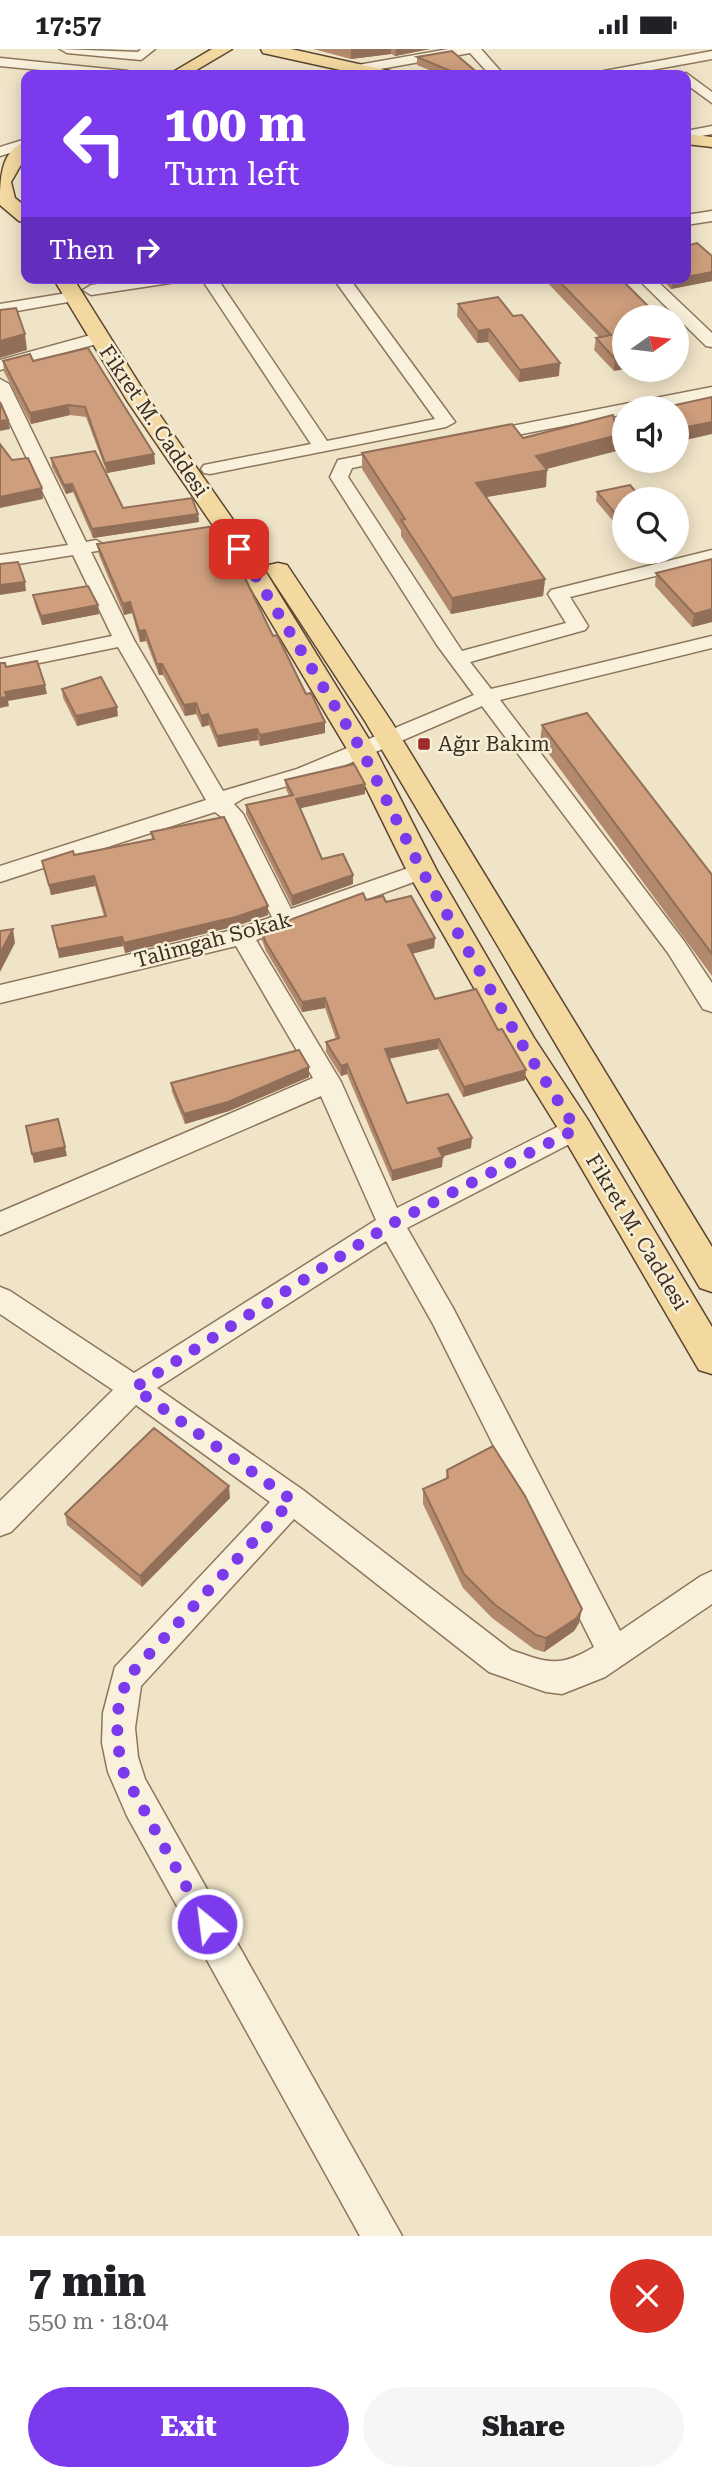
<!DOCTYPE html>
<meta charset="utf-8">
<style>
:root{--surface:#fff;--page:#f6f6f6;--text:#202124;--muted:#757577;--accent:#7c3aed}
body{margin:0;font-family:"Roboto Serif",serif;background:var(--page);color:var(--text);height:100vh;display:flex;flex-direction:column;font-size:26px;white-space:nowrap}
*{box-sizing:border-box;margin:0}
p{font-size:23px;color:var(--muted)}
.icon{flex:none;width:38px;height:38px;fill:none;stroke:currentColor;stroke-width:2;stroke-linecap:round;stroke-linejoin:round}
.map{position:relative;height:2187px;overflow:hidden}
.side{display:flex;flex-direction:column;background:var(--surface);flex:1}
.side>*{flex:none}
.banner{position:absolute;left:21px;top:21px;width:670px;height:214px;border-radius:14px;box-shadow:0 4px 18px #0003;background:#7c3aed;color:#fff;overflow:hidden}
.needle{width:46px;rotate:76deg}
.buttons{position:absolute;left:612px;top:256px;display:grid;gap:14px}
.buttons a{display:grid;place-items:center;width:77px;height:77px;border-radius:50%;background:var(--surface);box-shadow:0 4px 18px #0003;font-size:35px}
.pin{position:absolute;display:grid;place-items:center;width:60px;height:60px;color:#fff;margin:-30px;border-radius:14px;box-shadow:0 4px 10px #0006}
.me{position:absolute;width:77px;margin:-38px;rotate:331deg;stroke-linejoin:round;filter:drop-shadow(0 0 5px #0008)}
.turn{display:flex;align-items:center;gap:24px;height:147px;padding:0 28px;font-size:32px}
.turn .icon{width:91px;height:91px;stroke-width:2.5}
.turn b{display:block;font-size:49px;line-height:60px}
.then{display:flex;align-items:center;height:66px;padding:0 28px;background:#0003;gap:14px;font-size:26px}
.round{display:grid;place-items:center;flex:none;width:74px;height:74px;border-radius:37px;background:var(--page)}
.head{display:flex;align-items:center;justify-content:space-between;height:119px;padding:0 28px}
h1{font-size:42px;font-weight:800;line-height:52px}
.primary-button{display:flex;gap:14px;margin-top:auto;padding:14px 28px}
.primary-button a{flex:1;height:80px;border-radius:42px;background:var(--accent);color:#fff;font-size:28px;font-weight:800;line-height:80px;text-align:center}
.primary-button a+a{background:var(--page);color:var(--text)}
.status{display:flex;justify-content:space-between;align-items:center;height:49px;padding:0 35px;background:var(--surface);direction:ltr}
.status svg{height:19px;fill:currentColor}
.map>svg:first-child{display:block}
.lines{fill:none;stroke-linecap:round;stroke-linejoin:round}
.minor-casing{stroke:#8d765c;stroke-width:3}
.major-casing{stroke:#5b4430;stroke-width:3}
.minor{fill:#faf1dc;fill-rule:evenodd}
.major{fill:#f3d9a0;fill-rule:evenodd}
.wall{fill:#b2896c}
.shaded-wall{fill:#916f58}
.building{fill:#cf9f7d;stroke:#916f58;stroke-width:2}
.route{stroke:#7c3aed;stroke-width:12;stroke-dasharray:0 21.6}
.poi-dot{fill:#9e2a2b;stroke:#f7eed8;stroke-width:2.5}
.labels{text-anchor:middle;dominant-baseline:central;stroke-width:5;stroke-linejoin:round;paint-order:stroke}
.street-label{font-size:21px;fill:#3d2e20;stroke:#f7eed8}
.poi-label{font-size:21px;fill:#3d2e20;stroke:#f7eed8;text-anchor:start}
</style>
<div class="status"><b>17:57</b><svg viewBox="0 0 49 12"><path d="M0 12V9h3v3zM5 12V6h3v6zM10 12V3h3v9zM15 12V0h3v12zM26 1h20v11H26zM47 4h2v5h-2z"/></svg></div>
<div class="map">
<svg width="712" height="2187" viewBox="0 0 712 2187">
<rect width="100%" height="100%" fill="#f0e4c8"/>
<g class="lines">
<g class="minor-casing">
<g id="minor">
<polygon points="60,0 138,3 141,0 155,0 141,11 67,4"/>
<polygon points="449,0 481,0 504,26 490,26 470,4 358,24 351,20 358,16"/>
<polygon points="712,2 712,10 624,26 597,26 604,22"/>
<polygon points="0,9 128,22 135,26 91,26 0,17"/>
<polygon points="686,24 712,43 712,54 686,35 686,26 681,26"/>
<polygon points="712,77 712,85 686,90 686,82"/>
<polygon points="26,90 26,99 0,107 0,98"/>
<polygon points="712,162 712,172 686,176 686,166"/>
<polygon points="137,229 178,229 170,234 91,246 83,241 91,236"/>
<polygon points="201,229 217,229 327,392 435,370 333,229 349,229 455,373 446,378 210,425 204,424 201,420 204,416 311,395"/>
<polygon points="637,229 654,229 712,284 712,298 706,297"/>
<polygon points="73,243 79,245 81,248 79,251 0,265 0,255"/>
<polygon points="98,284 106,289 104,293 0,321 0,311"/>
<path d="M 0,330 L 9,335 L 86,493 L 96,491 L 106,497 L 103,501 L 91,503 L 134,591 L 223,742 L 297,720 L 474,646 L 437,596 L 330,428 L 338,411 L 395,400 L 404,405 L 401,409 L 352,419 L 348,428 L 462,602 L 566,574 L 548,545 L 551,541 L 712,501 L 712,513 L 570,548 L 588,577 L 585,581 L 470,613 L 491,640 L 712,587 L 712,599 L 500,651 L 684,892 L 712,934 L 712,963 L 703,960 L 668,904 L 482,657 L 313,730 L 244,749 L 234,755 L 243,765 L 291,860 L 414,817 L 422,814 L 430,817 L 433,822 L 430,827 L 256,891 L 341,1033 L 397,1159 L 567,1073 L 576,1070 L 585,1073 L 589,1080 L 585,1087 L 407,1179 L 453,1259 L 620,1582 L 701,1527 L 712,1522 L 712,1555 L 605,1628 L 562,1645 L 546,1643 L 489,1623 L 294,1470 L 141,1637 L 135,1679 L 138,1708 L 145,1730 L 402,2187 L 360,2187 L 127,1767 L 108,1723 L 102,1694 L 103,1664 L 115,1618 L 270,1453 L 136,1356 L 11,1483 L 0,1487 L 0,1452 L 113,1341 L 0,1265 L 0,1238 L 10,1242 L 134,1324 L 376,1171 L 321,1047 L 0,1186 L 0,1163 L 313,1029 L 236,897 L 0,954 L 0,936 L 237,880 L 272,868 L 223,769 L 215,763 L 0,833 L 0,817 L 206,751 L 118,598 L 0,622 L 0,610 L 112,587 L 73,506 L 0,518 L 0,506 L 68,496 L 0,353 ZM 386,1192 L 433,1275 L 594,1598 C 559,1619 548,1614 511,1601 L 303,1441 L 157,1339 Z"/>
<polygon points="712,338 712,348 659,359 625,359 625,365 481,393 472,388 481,383"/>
</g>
</g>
<g class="major-casing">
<g id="major">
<polygon points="212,0 232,0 188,26 168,26"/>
<polygon points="261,0 291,0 390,22 392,26 363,26 263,4"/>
<polygon points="686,85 712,88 712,98 686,95"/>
<path d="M 26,93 L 26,107 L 11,133 L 15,149 L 26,158 L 26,174 L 19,172 L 0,156 C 0,132 0,100 26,93 Z"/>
<polygon points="53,229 73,229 150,352 238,478 375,700 437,822 534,989 588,1071 712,1278 712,1325 699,1321 564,1089 512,1005 407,822 347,700 214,478 128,353"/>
<polygon points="278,514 287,516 391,672 712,1198 712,1243 700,1239 365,672 266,521 269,516"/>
</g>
</g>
<use href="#minor" class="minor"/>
<use href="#major" class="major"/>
</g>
<g class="wall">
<polygon points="313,0 430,0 395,7 391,5 351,10"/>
<polygon points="417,8 480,26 441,26 417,16"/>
<polygon points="712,207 712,232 671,240 660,229 686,229"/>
<polygon points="543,229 620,229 649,258 614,322 594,301 596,289 599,288"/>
<polygon points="458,255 559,327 519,333 488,293 477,294 457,267"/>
<polygon points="3,312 33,312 154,405 155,415 107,424 86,368 70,366 31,375 4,323"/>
<polygon points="523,389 616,402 546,420 546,438 486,448 545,530 543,547 451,565 401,487 401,481 362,420 362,404"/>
<polygon points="51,409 123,459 198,465 199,473 93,489 73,443 66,445 52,418"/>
<polygon points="597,443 625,450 625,486 596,452"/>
<polygon points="97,495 240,528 325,684 260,697 258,691 218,698 209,676 202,678 196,665 185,667 163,626 159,626 146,592 140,593 132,564 124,566 99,506"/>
<polygon points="712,510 712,573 692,578 655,537 656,524"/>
<polygon points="33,546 98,556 99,565 42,576 35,556"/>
<polygon points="62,640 118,667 77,677 63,649"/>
<polygon points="542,676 712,826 712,927 540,693"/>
<polygon points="285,731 365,745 300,759 322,810 353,826 353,835 292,857 246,765 246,756 289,747 286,740"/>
<polygon points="151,783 268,866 236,877 125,904 123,897 59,909 52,877 104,867 95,837 51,846 42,812 152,790"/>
<polygon points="366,851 386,853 435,889 434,899 412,905 435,950 525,1031 463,1048 438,1000 389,1010 407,1054 471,1099 442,1107 442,1118 392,1132 347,1025 341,1027 326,1003 326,993 336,990 325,959 302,963 266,902 262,891 262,881"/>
<polygon points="309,1018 309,1028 229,1062 185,1075 172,1043 171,1034"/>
<polygon points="447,1421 579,1574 574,1582 544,1603 534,1600 492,1569 463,1539 423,1455 423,1440 446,1430"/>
<polygon points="230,1449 142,1538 67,1476 65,1465"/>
</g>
<g class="shaded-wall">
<polygon points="351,0 391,0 391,5 351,10"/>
<polygon points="396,0 430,0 395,7"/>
<polygon points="712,223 712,232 671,240 673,231 686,229 686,228"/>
<polygon points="489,280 488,293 477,294 478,282"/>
<polygon points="25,285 27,301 0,309 0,292"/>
<polygon points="684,297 682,310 677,310 677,298"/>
<polygon points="625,308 625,320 614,322 615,310"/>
<polygon points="560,314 559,327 519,333 520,321"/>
<polygon points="68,356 70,366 31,375 30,364"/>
<polygon points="8,371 10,380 0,382 0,372"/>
<polygon points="712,373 712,385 677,393 677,380"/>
<polygon points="618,386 616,402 535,423 536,407"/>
<polygon points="154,405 155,415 107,424 105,414"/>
<polygon points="547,421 546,438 475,450 476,434"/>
<polygon points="72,435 73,443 66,445 64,436"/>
<polygon points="42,439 43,450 0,459 0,448"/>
<polygon points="198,465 199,473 93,489 92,480"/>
<polygon points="545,530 543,547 451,565 452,549"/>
<polygon points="25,533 26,542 0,546 0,536"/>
<polygon points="130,553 132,564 124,566 123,555"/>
<polygon points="98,556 99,565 42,576 41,567"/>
<polygon points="712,560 712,573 692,578 694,565"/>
<polygon points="145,581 146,592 140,593 139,582"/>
<polygon points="157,615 162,615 163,626 159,626"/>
<polygon points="45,636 47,645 8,652 9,657 0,659 0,649 5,643"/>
<polygon points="196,654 196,665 185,667 184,656"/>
<polygon points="117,658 118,667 77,677 76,667"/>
<polygon points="208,665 209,676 202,678 201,667"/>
<polygon points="325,673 325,684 260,697 260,686"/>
<polygon points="257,680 258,691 218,698 217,687"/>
<polygon points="365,735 365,745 297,760 296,750"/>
<polygon points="353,826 353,835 292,857 292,847"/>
<polygon points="94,827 95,837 51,846 49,836"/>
<polygon points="268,857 268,866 236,877 125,904 124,894"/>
<polygon points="13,880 15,894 0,923 0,904"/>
<polygon points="122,888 123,897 59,909 58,900"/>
<polygon points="435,889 434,899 407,906 408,896"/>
<polygon points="325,949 325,959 302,963 302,953"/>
<polygon points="439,990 438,1000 385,1010 385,1000"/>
<polygon points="347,1015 347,1025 341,1027 341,1017"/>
<polygon points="309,1018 309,1028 229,1062 185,1075 184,1065"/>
<polygon points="526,1021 525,1031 463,1048 464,1038"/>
<polygon points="472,1089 471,1099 438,1109 438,1099"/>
<polygon points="65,1098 67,1107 34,1114 32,1105"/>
<polygon points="443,1108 442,1118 392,1132 392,1122"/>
<polygon points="229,1437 230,1449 142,1538 140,1527"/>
<polygon points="582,1560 579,1574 574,1582 544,1603 546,1589"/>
</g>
<g class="building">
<polygon points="452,2 480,26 460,26 417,8"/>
<polygon points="697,194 712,207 712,223 686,228 686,197"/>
<polygon points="556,229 620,229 649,258 645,258 655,268 625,268 625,308 615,310 596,289 611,286"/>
<polygon points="498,248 513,267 522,266 560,314 520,321 489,280 478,282 458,255"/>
<polygon points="16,259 25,285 0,292 0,261"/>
<polygon points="677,290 684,297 677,298"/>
<polygon points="88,299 154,405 105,414 85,358 68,356 30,364 3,312 30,305 33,312"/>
<polygon points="712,348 712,373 677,380 677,359 662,359"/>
<polygon points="0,353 8,371 0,372"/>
<polygon points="613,366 618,386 536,407 547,421 476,434 545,530 452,549 401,471 405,470 362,404 512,375 523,389"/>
<polygon points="0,395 12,411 28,409 42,439 0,448"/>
<polygon points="95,402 123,459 192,449 198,465 92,480 72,435 64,436 51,409"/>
<polygon points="630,436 642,450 625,450 625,476 597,443"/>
<polygon points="214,477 240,528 244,527 273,587 277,586 306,645 311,644 325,673 260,686 257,680 217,687 208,665 201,667 196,654 184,656 162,615 157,615 145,581 139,582 130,553 123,555 97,495"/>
<polygon points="712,510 712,560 694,565 656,524"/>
<polygon points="18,513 25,533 0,536 0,515"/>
<polygon points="88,537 98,556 41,567 33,546"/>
<polygon points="37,612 45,636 5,643 7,648 0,649 0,614 5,614 6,618"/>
<polygon points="101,628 117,658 76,667 62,640"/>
<polygon points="587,664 712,826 712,905 542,676"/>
<polygon points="354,715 365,735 296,750 322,810 343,805 353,826 292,847 246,756 293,746 285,731"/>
<polygon points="224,768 268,857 236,868 124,894 122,888 58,900 52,877 106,867 94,827 49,836 42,812 73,802 74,806 154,790 151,783"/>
<polygon points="363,844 366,851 383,847 386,853 411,847 435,889 408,896 435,950 476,940 498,981 502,980 526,1021 464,1038 439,990 385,1000 407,1054 448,1045 472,1089 438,1099 443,1108 392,1122 347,1015 341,1017 326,993 339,989 325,949 302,953 265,892 262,881"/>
<polygon points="13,880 0,904 0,882"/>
<polygon points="299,1001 309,1018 228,1053 184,1065 171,1034"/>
<polygon points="58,1070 65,1098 32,1105 26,1077"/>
<polygon points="154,1379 229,1437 140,1527 65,1465"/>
<polygon points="493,1397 525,1447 582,1560 577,1569 546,1589 536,1586 494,1555 464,1525 423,1440 448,1429 447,1421"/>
</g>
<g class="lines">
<polyline class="route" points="207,1875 124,1725 117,1693 118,1661 127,1629 292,1451 134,1339 391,1175 576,1080 523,997 422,822 361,700 239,500"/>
</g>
<rect class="poi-dot" x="417" y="688" width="14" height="14" rx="3.5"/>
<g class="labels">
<g class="street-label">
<text transform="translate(154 372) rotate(56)">Fikret M. Caddesi</text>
<text transform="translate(213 891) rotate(-15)">Talimgah Sokak</text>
<text transform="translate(637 1183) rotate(59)">Fikret M. Caddesi</text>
</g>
<g class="poi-label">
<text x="438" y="695">Ağır Bakım</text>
</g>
</g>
</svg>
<div class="buttons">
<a><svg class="needle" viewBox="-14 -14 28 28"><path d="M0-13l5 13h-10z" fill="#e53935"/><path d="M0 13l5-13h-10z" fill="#757577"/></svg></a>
<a><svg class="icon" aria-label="sound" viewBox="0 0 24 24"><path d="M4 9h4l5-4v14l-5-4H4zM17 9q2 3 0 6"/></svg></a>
<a><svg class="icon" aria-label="search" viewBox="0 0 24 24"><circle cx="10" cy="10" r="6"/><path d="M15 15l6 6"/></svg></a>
</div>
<div class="pin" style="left:239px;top:500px;background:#d93025"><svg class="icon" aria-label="arrive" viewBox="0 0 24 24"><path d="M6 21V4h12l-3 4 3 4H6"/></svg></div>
<svg class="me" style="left:207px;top:1875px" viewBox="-20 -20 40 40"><circle r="17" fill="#7c3aed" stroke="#fff" stroke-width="3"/><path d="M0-11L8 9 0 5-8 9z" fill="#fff"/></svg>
<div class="banner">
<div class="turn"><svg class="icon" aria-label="left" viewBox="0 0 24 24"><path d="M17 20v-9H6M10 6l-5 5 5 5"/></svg><div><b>100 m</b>Turn left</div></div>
<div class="then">Then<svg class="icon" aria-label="right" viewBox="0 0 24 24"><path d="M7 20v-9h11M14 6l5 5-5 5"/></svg></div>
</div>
</div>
<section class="side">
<div class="head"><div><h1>7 min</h1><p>550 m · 18:04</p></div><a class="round" style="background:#d93025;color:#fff"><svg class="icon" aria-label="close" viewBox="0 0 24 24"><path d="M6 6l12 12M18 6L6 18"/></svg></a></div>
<div class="primary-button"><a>Exit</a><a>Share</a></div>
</section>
